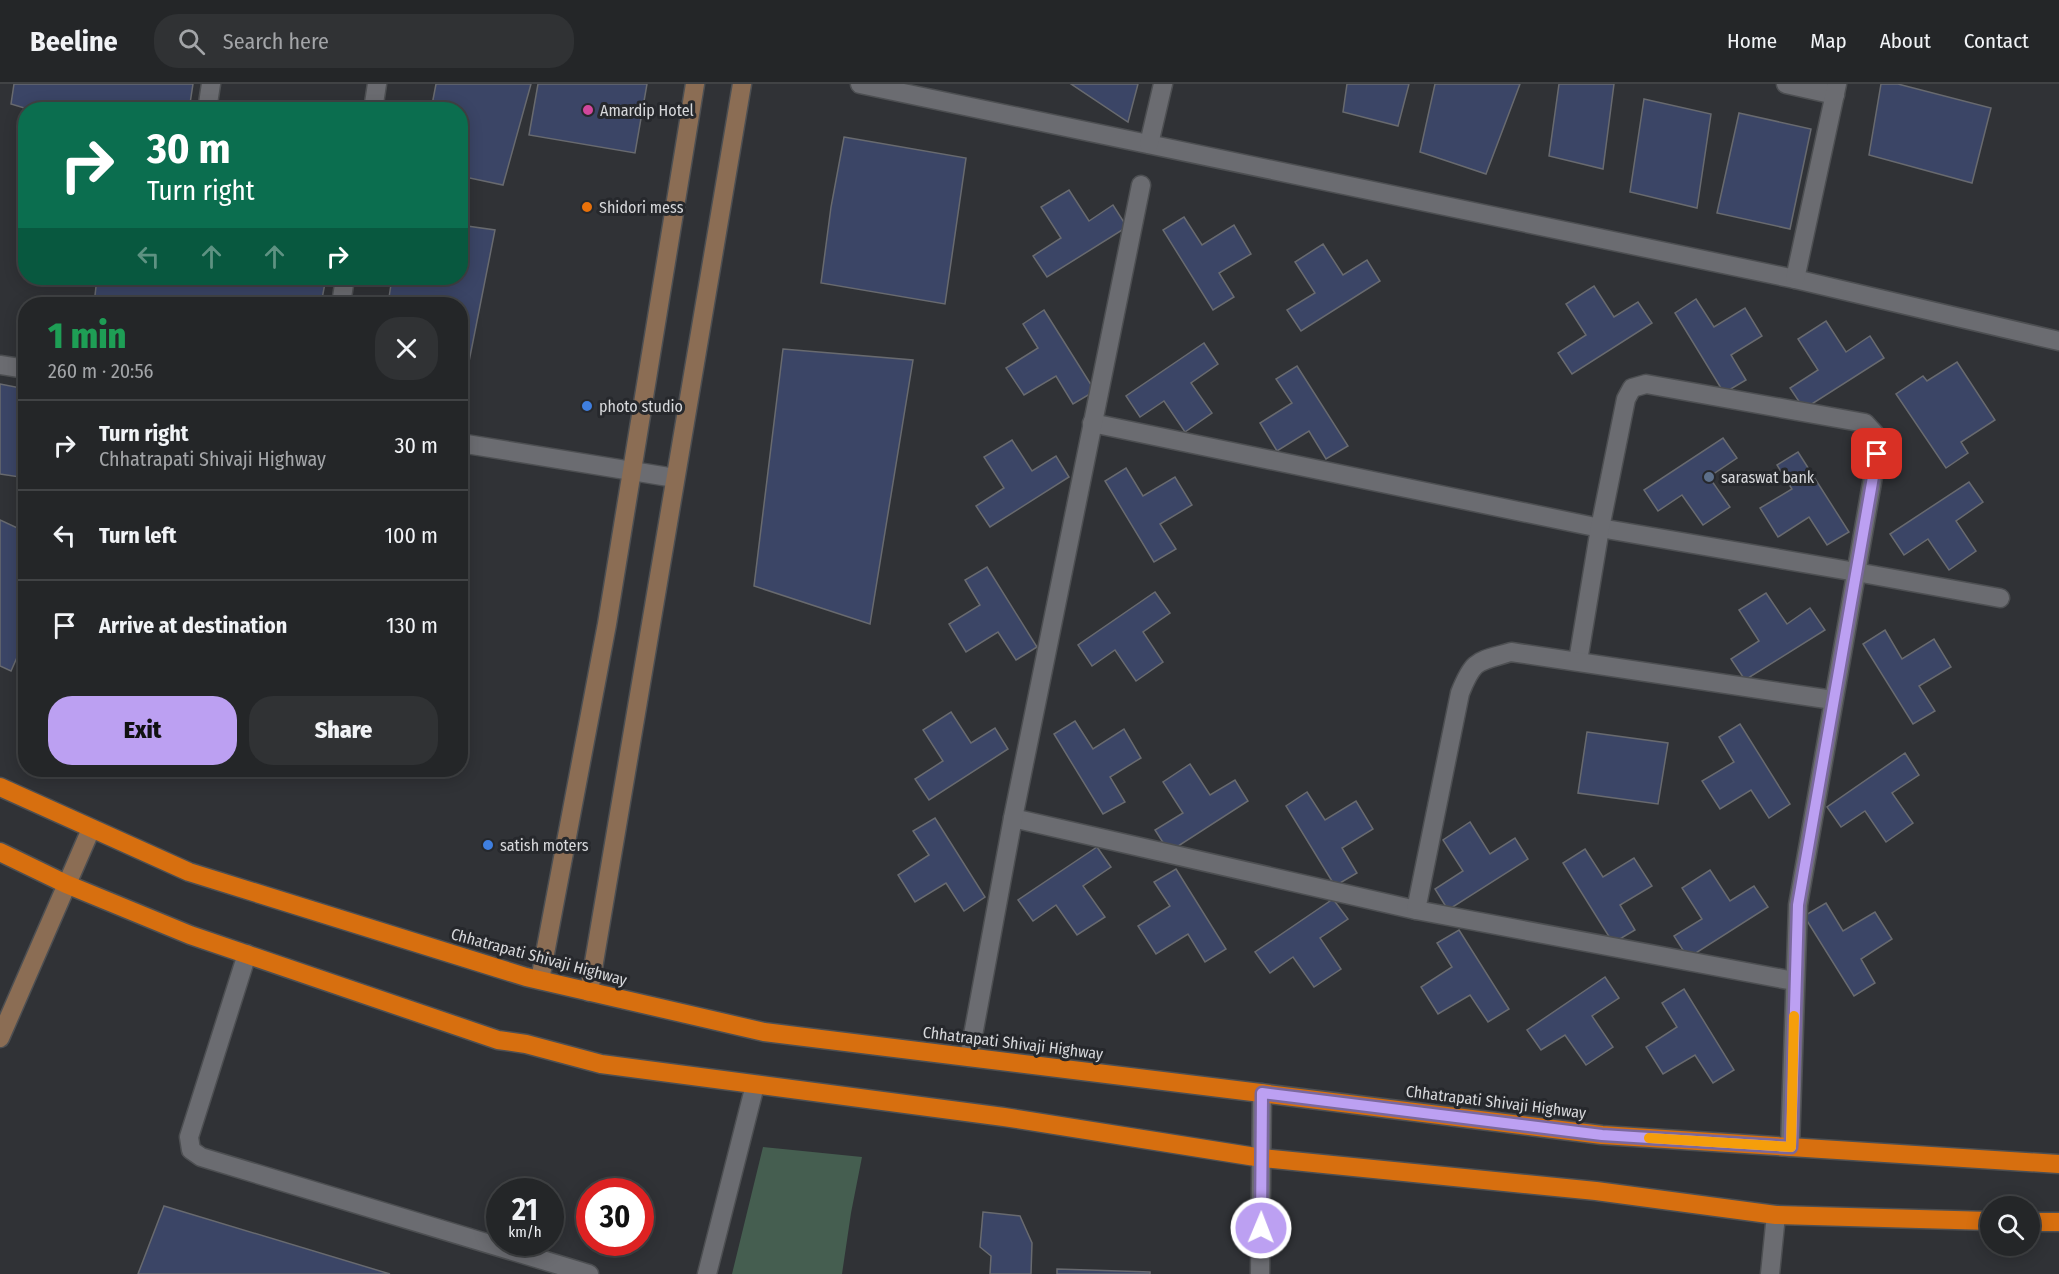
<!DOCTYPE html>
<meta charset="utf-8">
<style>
:root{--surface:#242628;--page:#303234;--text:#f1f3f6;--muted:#a3a5a8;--line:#414345;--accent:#bca0f2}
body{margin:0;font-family:"Fira Sans Condensed",sans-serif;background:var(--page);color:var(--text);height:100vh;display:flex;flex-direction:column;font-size:22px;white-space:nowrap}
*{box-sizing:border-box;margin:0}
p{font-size:20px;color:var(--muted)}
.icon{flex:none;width:33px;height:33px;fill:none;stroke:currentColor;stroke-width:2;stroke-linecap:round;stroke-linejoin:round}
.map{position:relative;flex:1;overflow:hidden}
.details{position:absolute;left:18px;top:213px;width:450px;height:480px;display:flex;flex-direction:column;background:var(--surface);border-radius:24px;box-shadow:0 3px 15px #0003,0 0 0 2px var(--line)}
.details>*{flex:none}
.banner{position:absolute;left:18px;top:18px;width:450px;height:183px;border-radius:24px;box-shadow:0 3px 15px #0003,0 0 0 2px var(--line);background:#0b6e4f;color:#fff;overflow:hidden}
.buttons{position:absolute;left:1980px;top:1112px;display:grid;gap:12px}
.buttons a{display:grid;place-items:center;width:60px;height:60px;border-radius:50%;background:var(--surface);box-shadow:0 3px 15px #0003,0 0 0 2px var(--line);font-size:30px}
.speed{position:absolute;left:486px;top:1094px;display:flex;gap:12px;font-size:30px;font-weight:700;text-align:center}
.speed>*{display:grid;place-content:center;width:78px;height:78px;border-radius:50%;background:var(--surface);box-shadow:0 3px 15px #0003,0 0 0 2px var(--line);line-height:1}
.speed small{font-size:15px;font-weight:400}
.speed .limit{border:9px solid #d22;background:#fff;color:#111}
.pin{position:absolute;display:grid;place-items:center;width:51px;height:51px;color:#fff;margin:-26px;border-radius:12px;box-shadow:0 3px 9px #0006}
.me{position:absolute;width:66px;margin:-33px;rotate:1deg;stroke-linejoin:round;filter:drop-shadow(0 0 4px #0008)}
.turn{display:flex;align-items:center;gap:21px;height:126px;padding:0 30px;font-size:27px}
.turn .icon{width:78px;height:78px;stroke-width:2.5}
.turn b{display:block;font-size:42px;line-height:51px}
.lanes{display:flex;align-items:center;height:57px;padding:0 30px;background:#0003;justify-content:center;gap:30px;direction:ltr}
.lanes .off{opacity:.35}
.round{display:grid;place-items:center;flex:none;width:63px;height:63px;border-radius:24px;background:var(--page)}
.summary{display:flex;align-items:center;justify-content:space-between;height:102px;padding:0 30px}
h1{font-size:36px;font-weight:800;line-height:45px;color:#1e9e55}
.primary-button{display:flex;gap:12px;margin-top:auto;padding:12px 30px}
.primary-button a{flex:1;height:69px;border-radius:24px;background:var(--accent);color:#111;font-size:24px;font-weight:800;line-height:69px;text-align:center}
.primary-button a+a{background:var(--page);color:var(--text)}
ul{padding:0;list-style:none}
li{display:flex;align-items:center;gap:18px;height:90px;padding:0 30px;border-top:2px solid var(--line)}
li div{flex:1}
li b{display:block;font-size:22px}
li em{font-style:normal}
header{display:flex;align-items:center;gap:36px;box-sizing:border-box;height:84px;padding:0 30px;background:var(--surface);border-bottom:2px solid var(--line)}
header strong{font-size:28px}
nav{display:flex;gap:33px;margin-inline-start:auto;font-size:21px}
.search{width:420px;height:54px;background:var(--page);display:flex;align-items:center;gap:15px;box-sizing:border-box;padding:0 21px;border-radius:24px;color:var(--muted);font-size:22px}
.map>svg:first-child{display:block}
.green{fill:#455e50}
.building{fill:#3b4566;stroke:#686a6f;stroke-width:1.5}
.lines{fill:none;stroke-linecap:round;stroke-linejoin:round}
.lane-casing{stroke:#4d4f52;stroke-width:21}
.street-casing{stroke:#4d4f52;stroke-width:21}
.secondary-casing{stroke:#4d4f52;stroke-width:21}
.highway-casing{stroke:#4d4f52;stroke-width:21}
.lane{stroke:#6b6c71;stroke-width:18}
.street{stroke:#6b6c71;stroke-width:18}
.secondary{stroke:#8b6d54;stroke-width:18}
.highway{stroke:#d76f0f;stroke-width:18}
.route-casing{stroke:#7a689d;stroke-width:15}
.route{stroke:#bca0f2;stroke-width:10}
.slow{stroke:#f59e0b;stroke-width:10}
.hotel-dot{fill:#d1479c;stroke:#26282c;stroke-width:2}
.food-dot{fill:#e8710a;stroke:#26282c;stroke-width:2}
.shop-dot{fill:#3f7fe0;stroke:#26282c;stroke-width:2}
.service-dot{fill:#5c6f8a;stroke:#26282c;stroke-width:2}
.labels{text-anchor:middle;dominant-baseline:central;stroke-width:6;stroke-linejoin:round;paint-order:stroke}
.poi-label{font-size:16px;fill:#d7d8db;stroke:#26282c;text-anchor:start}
.street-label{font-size:16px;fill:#d7d8db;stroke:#26282c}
</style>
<header>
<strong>Beeline</strong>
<div class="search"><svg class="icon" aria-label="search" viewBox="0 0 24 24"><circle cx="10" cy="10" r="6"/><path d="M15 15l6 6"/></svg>Search here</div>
<nav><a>Home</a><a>Map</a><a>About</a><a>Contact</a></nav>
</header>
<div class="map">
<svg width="2059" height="1190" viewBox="0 0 2059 1190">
<rect width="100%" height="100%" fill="#303236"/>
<polygon class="green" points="763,1063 862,1073 851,1129 842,1190 732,1190"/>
<g class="building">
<polygon points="14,0 193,0 189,26 31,26 11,20"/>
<polygon points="436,0 531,0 503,101 460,92 460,26 431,26"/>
<polygon points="538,0 647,0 635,69 529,51"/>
<polygon points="1071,0 1138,0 1128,38"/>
<polygon points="1347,0 1409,0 1398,42 1343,28"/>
<polygon points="1435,0 1520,0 1486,90 1420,68"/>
<polygon points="1559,0 1614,0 1603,85 1549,72"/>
<polygon points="1881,0 1898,0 1991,24 1972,99 1869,71"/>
<polygon points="1644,15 1711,30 1697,124 1630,108"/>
<polygon points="1739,29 1811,45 1790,145 1717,129"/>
<polygon points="844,53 966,74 945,220 821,199 831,123"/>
<polygon points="1069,106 1089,137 1113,121 1127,143 1047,193 1033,172 1061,154 1041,123"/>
<polygon points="26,129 26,162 20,161"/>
<polygon points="1184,133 1202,161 1234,141 1251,170 1219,189 1234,213 1213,226 1163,146"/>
<polygon points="460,141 495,146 462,313 460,220 388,220 392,194 460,194"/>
<polygon points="1323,160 1343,191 1367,176 1380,197 1301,247 1287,226 1315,209 1295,178"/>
<polygon points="97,194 326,194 321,220 94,220"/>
<polygon points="1594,202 1614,233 1638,218 1652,239 1572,290 1558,269 1586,251 1566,220"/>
<polygon points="1696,215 1714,243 1745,224 1762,252 1731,271 1746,296 1724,309 1675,229"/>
<polygon points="1044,226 1095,307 1073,320 1056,292 1024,311 1006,284 1038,264 1023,240"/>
<polygon points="1826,237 1846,268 1870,252 1884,274 1804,325 1790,304 1818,286 1798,255"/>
<polygon points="1204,259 1218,280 1191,299 1212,329 1185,348 1164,317 1140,333 1126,312"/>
<polygon points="783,265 913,276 870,540 754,502"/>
<polygon points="1957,278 1995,336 1961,358 1968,369 1946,384 1896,310 1923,292 1927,297"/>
<polygon points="1297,282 1348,362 1326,375 1309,347 1277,367 1260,339 1292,319 1276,295"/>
<polygon points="0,300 26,305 26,394 0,390"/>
<polygon points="1723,354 1737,374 1709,393 1730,423 1703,441 1682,411 1658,427 1644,406"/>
<polygon points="1012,356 1032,387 1056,372 1069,393 990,443 976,422 1004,404 984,373"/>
<polygon points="1798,368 1849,448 1827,461 1809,433 1778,453 1760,424 1792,405 1777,381"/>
<polygon points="1126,384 1143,412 1175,393 1192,421 1160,440 1176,465 1154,478 1105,397"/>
<polygon points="1969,398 1983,418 1956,437 1976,467 1949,486 1928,455 1904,471 1890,450"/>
<polygon points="0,436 26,448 26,553 11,587 0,582"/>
<polygon points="987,483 1037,563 1016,576 998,548 966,568 949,540 980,521 965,496"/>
<polygon points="1155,508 1170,529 1143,548 1163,578 1136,597 1115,566 1092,582 1078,561"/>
<polygon points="1766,509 1787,540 1810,524 1825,546 1745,596 1731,575 1759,557 1739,526"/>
<polygon points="1885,546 1902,575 1934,555 1951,583 1919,602 1935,627 1913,640 1863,560"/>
<polygon points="951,628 971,659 995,644 1008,665 929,716 915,695 943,677 923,646"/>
<polygon points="1075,637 1093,665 1124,645 1141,674 1110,693 1125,718 1103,730 1054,650"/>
<polygon points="1740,640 1790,720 1769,734 1751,706 1720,725 1702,697 1734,678 1719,653"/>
<polygon points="1587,648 1668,659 1658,720 1578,709"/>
<polygon points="1905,669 1919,691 1892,709 1913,739 1886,758 1865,727 1841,743 1827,723"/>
<polygon points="1190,680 1210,711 1235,696 1248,717 1169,768 1155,746 1183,729 1163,698"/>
<polygon points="1307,708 1325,736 1356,717 1373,745 1342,764 1357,789 1335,802 1286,722"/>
<polygon points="935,734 985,813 964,827 946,799 915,818 898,791 929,771 913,747"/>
<polygon points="1470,738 1490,770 1515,754 1528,775 1448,826 1435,805 1463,787 1443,756"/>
<polygon points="1097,763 1111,783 1083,802 1105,833 1077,851 1056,821 1033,837 1018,816"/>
<polygon points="1585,765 1603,793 1634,774 1652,802 1620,821 1635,846 1613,859 1563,779"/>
<polygon points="1176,785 1226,865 1205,878 1188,850 1156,870 1138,842 1170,822 1154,798"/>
<polygon points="1710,786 1730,817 1754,802 1768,823 1688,874 1674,852 1702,835 1682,804"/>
<polygon points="1333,815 1348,835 1320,854 1341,885 1314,903 1293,873 1270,889 1255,868"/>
<polygon points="1826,819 1843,847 1875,828 1892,855 1861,875 1875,899 1854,912 1804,832"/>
<polygon points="1459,846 1509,925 1488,938 1470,911 1438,930 1421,903 1452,883 1437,859"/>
<polygon points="1605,893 1619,914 1592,932 1613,963 1586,981 1565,951 1541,966 1527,946"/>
<polygon points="1684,905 1734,986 1713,999 1695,971 1663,990 1646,963 1677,943 1662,919"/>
<polygon points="164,1122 390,1190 138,1190"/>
<polygon points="983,1128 1020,1132 1032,1159 1031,1190 990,1190 991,1172 980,1163"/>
<polygon points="1057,1185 1150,1188 1150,1190 1057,1190"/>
</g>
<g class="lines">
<g class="lane-casing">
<g id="lane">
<polyline points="1092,339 1600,444 1856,488 2000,514"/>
<polyline points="1578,577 1600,444 1626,315 1632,304 1646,300 1865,339 1875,350 1877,370 1798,821 1790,1063"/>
<polyline points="1013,734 1416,826"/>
<path d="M 1794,897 L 1416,826 L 1460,609 C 1474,574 1478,578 1511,568 L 1833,616"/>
<polyline points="969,973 1013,734 1141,101"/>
</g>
</g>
<g class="street-casing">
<g id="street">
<polyline points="860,0 1795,195 2059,257"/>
<polyline points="1786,0 1835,11"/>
<polyline points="207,26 211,0"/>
<polyline points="373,26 377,0"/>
<polyline points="1149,60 1163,0"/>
<polyline points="1795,195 1837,0"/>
<polyline points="341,220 345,194"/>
<polyline points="0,281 26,285"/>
<polyline points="460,359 675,394"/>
<polyline points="247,870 189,1053 191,1066 201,1073 589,1190"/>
<polyline points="707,1190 755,1001"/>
<polyline points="1260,1190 1262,1009"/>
<polyline points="1770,1190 1776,1131"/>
</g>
</g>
<g class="secondary-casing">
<g id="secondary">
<polyline points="540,896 607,540 695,0"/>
<polyline points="589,908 742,0"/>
<polyline points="0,954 91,745"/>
</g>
</g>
<g class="highway-casing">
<g id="highway">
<polyline points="0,703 189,788 526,893 764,948 1602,1051 2059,1080"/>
<polyline points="0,768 66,800 190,851 498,956 526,960 601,980 1004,1033 1262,1074 1596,1107 1776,1131 1990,1137"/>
<polyline points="2030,1138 2059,1138"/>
</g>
</g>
<use href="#lane" class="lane"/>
<use href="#street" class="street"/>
<use href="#secondary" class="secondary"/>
<use href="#highway" class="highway"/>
</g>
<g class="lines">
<g class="route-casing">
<polyline id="route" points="1261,1144 1262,1009 1602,1051 1791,1063 1798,821 1877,370"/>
</g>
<use href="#route" class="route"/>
<polyline class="slow" points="1649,1054 1791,1063 1794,932"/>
</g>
<circle class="hotel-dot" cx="588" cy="26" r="6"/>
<circle class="food-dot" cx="587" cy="123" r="6"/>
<g class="shop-dot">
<circle cx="587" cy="322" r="6"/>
<circle cx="488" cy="761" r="6"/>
</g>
<circle class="service-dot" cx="1709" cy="393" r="6"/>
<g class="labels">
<g class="poi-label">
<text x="600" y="26">Amardip Hotel</text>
<text x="599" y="123">Shidori mess</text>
<text x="599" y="322">photo studio</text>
<text x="1721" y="393">saraswat bank</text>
<text x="500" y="761">satish moters</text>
</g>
<g class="street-label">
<text transform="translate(539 873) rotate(15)">Chhatrapati Shivaji Highway</text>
<text transform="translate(1013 959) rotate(7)">Chhatrapati Shivaji Highway</text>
<text transform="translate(1496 1018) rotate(7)">Chhatrapati Shivaji Highway</text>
</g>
</g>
</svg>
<div class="buttons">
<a><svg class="icon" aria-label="search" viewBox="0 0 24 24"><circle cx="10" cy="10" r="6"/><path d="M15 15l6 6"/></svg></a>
</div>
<div class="speed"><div>21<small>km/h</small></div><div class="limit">30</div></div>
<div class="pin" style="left:1877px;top:370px;background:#d93025"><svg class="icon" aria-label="arrive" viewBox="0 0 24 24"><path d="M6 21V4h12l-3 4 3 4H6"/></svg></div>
<svg class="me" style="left:1261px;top:1144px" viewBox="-20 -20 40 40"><circle r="17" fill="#bca0f2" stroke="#fff" stroke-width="3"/><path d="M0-11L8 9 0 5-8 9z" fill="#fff"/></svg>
<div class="banner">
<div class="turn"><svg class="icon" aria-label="right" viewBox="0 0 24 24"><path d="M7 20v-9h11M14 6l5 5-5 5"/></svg><div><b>30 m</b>Turn right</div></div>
<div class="lanes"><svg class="icon off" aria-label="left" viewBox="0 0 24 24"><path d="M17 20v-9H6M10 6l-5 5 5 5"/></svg><svg class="icon off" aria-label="ahead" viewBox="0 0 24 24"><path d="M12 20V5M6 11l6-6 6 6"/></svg><svg class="icon off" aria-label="ahead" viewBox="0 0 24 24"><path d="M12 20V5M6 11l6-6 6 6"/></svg><svg class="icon" aria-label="right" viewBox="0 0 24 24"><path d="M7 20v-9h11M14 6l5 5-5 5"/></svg></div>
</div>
<section class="details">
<div class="summary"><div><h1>1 min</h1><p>260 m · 20:56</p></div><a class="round"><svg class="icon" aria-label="close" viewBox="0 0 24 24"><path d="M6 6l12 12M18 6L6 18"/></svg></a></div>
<ul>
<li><svg class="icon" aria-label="right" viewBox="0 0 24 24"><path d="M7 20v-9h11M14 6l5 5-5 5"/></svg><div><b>Turn right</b><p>Chhatrapati Shivaji Highway</p></div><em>30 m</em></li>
<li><svg class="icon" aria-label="left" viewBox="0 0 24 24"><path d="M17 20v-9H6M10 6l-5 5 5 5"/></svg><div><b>Turn left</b></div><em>100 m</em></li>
<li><svg class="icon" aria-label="arrive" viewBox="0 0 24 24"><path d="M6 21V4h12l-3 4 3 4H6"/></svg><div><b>Arrive at destination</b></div><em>130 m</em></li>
</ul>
<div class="primary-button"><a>Exit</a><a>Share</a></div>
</section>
</div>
